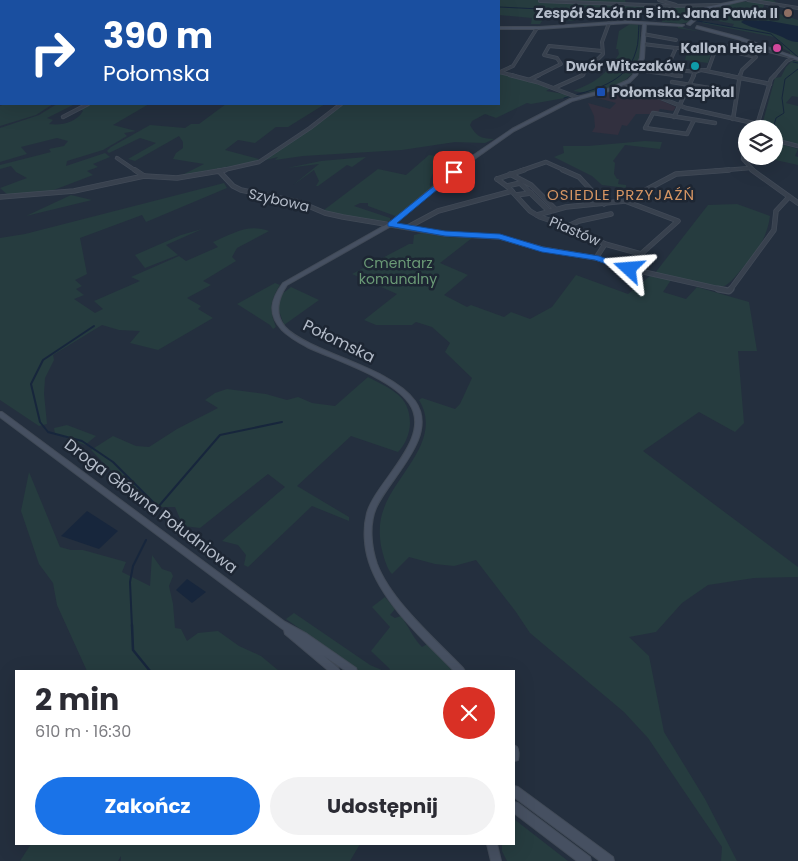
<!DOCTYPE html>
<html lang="pl">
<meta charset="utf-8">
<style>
:root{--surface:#fff;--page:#f2f2f3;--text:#2b2b33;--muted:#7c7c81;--accent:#1a73e8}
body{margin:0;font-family:Poppins,sans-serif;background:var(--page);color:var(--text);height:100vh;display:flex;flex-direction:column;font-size:19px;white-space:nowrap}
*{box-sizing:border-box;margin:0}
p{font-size:16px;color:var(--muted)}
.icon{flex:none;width:28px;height:28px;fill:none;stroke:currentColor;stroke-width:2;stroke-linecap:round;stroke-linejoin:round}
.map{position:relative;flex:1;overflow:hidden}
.side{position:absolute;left:15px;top:670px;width:500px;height:175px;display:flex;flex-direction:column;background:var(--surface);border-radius:0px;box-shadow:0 5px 20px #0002}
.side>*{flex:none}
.top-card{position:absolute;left:0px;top:0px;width:500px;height:105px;box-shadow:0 5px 20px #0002;background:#1a4fa0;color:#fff;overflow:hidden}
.buttons{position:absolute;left:738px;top:120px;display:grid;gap:10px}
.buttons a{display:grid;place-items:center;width:45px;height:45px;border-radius:50%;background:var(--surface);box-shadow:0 5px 20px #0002;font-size:25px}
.pin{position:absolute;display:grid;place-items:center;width:42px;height:42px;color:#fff;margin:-21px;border-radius:10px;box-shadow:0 2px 8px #0006}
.me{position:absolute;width:55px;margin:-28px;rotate:289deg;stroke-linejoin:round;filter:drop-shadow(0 0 4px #0008)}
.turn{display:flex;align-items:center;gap:18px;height:105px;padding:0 20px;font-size:22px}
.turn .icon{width:65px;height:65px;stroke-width:2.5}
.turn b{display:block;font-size:35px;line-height:42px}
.round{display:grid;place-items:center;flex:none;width:52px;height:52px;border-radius:26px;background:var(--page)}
.head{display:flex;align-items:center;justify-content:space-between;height:85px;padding:0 20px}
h1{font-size:30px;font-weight:700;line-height:38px}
.cta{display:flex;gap:10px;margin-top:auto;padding:10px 20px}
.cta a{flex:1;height:58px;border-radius:30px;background:var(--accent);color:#fff;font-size:20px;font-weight:700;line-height:58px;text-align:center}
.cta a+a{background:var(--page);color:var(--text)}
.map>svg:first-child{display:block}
.medical{fill:#32303f}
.green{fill:#263c3f}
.water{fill:#17263c}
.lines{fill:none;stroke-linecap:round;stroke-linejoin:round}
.stream-far2{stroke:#17263c;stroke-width:1}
.stream-far1{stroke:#17263c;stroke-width:2}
.stream{stroke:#17263c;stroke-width:2.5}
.street-far3-casing{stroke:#414a57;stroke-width:4}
.street-far2-casing{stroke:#414a57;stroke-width:4.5}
.street-far1-casing{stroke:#414a57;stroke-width:5.5}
.street-casing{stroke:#414a57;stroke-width:7}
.secondary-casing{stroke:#414a57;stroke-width:2}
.street-far3{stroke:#38414e;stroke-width:2.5}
.street-far2{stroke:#38414e;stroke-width:3}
.street-far1{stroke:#38414e;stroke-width:4}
.street{stroke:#38414e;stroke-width:4.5}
.secondary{fill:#465061;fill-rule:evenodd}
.route{fill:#1a73e8;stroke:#114b97}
.education-dot{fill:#8d6e63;stroke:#1d2633;stroke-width:2}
.hotel-dot{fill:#d1479c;stroke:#1d2633;stroke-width:2}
.culture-dot{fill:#0f9aa8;stroke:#1d2633;stroke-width:2}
.transit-dot{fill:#1a4fb4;stroke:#1d2633;stroke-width:2}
.labels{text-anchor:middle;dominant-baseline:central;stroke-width:5;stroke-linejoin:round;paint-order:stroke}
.far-poi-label{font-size:14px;font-weight:bold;fill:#b4bcc9;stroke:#1d2633;text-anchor:end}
.far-street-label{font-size:14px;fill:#b4bcc9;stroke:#1d2633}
.far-park-label{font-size:14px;fill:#6b9a76;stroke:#1d2633}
.far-neighbourhood-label{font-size:15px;letter-spacing:1px;fill:#d59563;stroke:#1d2633}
.street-label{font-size:16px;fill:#b4bcc9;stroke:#1d2633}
</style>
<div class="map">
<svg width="798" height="861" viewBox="0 0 798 861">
<rect width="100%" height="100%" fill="#242f3e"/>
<polygon class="medical" points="616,90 631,94 635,92 647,94 676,107 673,111 660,109 657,114 636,114 627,126 622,125 618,135 592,132 595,127 594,116 588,103 610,109 616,103 594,97"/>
<g class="green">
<path d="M 401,0 L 625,0 L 626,3 L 705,5 L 691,16 L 681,18 L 688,19 L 701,17 C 705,4 744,0 758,2 L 752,0 L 773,0 L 776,2 L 774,4 L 765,2 L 763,9 L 772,12 L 776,5 L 779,7 L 778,11 L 780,14 L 798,20 L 798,58 L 790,55 L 790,52 L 778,46 L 780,41 L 774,37 L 702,23 L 703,21 L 732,27 L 734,24 L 707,19 L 679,24 L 684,28 L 702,32 L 678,28 L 677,23 L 662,22 L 664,10 L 581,8 L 574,21 L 544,18 L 540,24 L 531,24 L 532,18 L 499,15 L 499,1 L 400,1 Z"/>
<path d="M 630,24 L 640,25 C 639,37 643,50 639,61 C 630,87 597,96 573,91 C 596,82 606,75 619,54 L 618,49 L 616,49 L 619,31 Z"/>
<polygon points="688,48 712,50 708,63 685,60"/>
<polygon points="792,61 798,61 798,97 792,96 786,103 798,106 798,145 774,139 774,129 761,129 775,78 781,77 786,67"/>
<path d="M 499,72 L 551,88 L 546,91 L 576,96 L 531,104 L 527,103 L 496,118 L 485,114 L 472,121 L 470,125 C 476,136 481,139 494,139 L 485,143 L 455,142 L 402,150 L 303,156 L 275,160 L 278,157 L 262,161 L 343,104 L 499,104 Z"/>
<polygon points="5,104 53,104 36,115 0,126 0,106"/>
<path d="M 57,104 L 75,104 L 47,118 L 53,120 L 49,124 C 61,126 77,122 83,111 L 81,109 L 90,104 L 149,104 L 113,125 L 136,131 L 124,133 L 127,136 L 103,150 L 67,161 L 66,166 L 105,153 L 110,157 L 93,164 L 98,167 L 87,171 L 93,175 L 46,193 L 9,196 L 0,188 L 27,178 L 16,172 L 11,166 L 0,169 L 0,165 L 51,152 L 49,149 L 64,146 L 68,141 L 57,138 L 21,147 L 27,154 L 0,162 L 0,128 L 39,115 Z"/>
<polygon points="226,104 325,104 288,127 276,127 255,143 238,140 225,150 259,159 257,161 180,176 204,164 173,159 176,153 183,148 183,142 179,136 135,161 128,159 156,143 140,138 109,153 107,151 111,147 150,125 185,128 191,124 199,124"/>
<polygon points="645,141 662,142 660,149 625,145 613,161 615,163 614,174 617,179 619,179 618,184 626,185 626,188 602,185 592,176 554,157 564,153 563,146 588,146"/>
<polygon points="774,142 798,149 795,156 798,157 798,165 758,156 774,156"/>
<path d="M 429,155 L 453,157 C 441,165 429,171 430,187 L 449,171 L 473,156 L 398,217 L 368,206 L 368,203 L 360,203 L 354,206 L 390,218 L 390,221 C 369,225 343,216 324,210 L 378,169 L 406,175 Z"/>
<polygon points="366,157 352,167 347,165 318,186 316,186 319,181 314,170 293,185 319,164 287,168 321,161"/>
<path d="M 224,183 L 227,188 L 146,222 L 142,215 L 80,238 L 87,274 L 75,280 L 82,286 L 76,289 L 84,295 L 74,299 L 95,313 L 103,309 L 94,301 L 140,281 L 131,277 L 179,256 L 186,261 L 218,247 L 213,242 C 232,234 248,223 269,231 L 237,248 L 232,257 L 236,261 L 203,281 L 211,285 L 187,298 L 201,306 L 198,309 L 213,318 L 158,350 L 130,343 L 140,331 L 119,330 L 102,325 L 53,355 L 54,360 L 45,378 L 44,394 L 47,424 L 39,426 L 0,400 L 0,238 L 25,234 Z"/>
<polygon points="71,195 92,200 26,216"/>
<path d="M 737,204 L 770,216 C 767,239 755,255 740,271 C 733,279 729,286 718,288 L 655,273 L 708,205 Z"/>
<polygon points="202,229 166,245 178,255 145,268 135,255 181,235"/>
<path d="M 422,233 L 445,237 L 472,238 L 440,263 L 468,275 L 444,295 L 467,307 L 471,305 L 504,317 L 511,312 L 530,319 L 552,307 L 576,275 L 628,294 L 650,276 L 671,280 L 663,292 L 686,299 L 697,287 L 749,302 L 757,351 L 738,351 L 744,423 L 735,432 L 699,412 L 643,451 L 798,567 L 798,577 L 754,578 L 708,585 L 682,603 L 656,632 L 629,637 L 649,656 L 664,732 L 705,799 L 737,861 L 721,861 L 722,847 L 648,738 L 624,712 L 530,633 L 516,612 L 476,560 L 454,566 L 435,564 L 409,557 L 392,574 C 386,568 383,554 381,546 C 379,532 379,521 384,508 C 397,473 443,440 419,400 L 422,398 L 455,409 L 460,404 L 472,378 L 445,352 L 450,343 L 432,327 L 416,322 L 412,325 L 376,325 L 364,320 L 397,294 L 352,274 L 409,244 L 413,244 L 414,235 Z"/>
<path d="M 275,283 L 280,285 C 270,301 269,310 276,327 L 273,329 L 270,325 L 237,304 Z"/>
<polygon points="291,287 319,300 284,325 277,305 282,294"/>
<path d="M 368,377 C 390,389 410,395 410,423 C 410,433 405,445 398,452 L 351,436 L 297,486 L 349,517 L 349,521 L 312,506 L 248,567 L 244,565 L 246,555 L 238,545 L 222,541 L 285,487 L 268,474 L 200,528 L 183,526 L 175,507 L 157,507 L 134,494 L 91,450 L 113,436 L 136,446 L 149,447 L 177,429 L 218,408 L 205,400 L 215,393 L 227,389 L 266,394 L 287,400 L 298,397 L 312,403 L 335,406 Z"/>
<polygon points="67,425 96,436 85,445 55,434 54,428"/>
<polygon points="29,472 60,547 71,550 83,550 126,562 122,572 150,586 152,555 162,569 171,572 173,576 169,586 173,604 175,628 181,629 187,641 198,633 218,631 239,646 261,656 279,671 87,671 57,605 53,583 39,564 21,511"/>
<path d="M 385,597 L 395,609 L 390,615 L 395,618 L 401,616 C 408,626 415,641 422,647 L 429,643 L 452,671 L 389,671 L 390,669 L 371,651 L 390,627 L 372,607 Z"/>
<polygon points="294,613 370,665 384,671 360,671 286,619"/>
<polygon points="514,819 568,861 507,861 502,851 502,844 514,844"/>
<polygon points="31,844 360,844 350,861 121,861 121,856 118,861 20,861"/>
</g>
<g class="water">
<path d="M 744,20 L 770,21 L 798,26 L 798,42 C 789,42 784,37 775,34 C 763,29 752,29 741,22 Z"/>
<polygon points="87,511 118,531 99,549 61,536"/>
<polygon points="187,579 206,592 192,603 176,590"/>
</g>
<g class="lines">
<g class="stream-far2">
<polyline points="339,0 355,1"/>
<polyline points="375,0 380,0"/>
<polyline points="15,1 24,0"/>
<polyline points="314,1 317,0"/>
<polyline points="499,7 664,15 771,34 798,57"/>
<polyline points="793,62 798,63"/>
<path d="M 564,98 C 592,90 627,84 636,51 C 639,43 638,33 639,24"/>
<polyline points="773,129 776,118 784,113 782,98 785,79 798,69"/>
</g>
<g class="stream-far1">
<polyline points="94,326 43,360 31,384 40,422 48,432 82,441 113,462 158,507"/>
<polyline points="155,514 158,507 220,435 282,422"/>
<polyline points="132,627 130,582 133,566 146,540"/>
</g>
<polyline class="stream" points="132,625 133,650 150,671"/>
<g class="street-far3-casing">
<g id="street-far3">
<polyline points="659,0 676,5"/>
<polyline points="748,0 798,8"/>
<polyline points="41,1 55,0"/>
<polyline points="136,1 146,1"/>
<polyline points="164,1 167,0"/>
<polyline points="195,1 198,0"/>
<polyline points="540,1 672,6 720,5"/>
<polyline points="643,34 676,40"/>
<polyline points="643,44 676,48"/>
<polyline points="718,46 757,48 788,56"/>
<polyline points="716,48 756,57 742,70 740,76"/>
<polyline points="640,65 695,72 701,70 731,76"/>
<polyline points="667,68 676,48 688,48"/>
<polyline points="637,70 681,76"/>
<polyline points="704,70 708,70 716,48"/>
<polyline points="499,72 515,76"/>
<polyline points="500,72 513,66 537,28"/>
<polyline points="537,76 561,64 557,58 544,55 549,46 602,51"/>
<polyline points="581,76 603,54 602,42 609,23"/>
<polyline points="693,76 695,72"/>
<polyline points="774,76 787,61 793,58"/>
</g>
</g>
<g class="street-far2-casing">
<g id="street-far2">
<polyline points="510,75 537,82 579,98"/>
<polyline points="673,75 681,76"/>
<polyline points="725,75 770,84"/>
<polyline points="529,80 539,75"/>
<polyline points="672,82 715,89"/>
<polyline points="620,86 646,92 686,108 758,124"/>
<polyline points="554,88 583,75"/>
<polyline points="63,117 88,104"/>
<polyline points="674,117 694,75"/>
<polyline points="733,119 740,75"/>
<polyline points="694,120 687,134 645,128 653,113 715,123"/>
<polyline points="756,129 771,79 775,75"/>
<polyline points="774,140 798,146"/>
<polyline points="744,154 743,159 754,171"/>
<polyline points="117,158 136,171"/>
<polyline points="219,171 259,162 310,128 341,104"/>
<polyline points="520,171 546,162 566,171"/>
<polyline points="714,171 750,168"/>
</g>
</g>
<g class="street-far1-casing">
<g id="street-far1">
<polyline points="135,170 144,176"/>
<polyline points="563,170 579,177 604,204"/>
<polyline points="752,170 798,203"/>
<polyline points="219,171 225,170"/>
<polyline points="510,174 531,185 555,209"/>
<polyline points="497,179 508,187 530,211 540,217 576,229 605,244 641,254 678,221 625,201"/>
<polyline points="497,179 524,170"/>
<polyline points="507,186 520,183 549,211"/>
<polyline points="516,195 531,193"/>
<polyline points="0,197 74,191 144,176 177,178 219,171 233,186 241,190 299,202 325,213 343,217 445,234 500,237 542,249 596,258 626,268 724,290"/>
<polyline points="537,215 566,207 625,201 676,174 729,170"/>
<polyline points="568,226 579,221 611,214"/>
<polyline points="408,227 438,211 512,191"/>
<polyline points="596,258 605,244"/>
<polyline points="730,290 774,230 776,211 789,197"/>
</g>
</g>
<g class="street-casing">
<polyline id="street" points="718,289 729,291 731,289"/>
</g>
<g class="secondary-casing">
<g id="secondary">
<polygon points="741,0 746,0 708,9 690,25 687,24 706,7"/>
<path d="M 628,21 L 684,25 L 682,26 L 646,24 L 644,58 L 637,75 L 630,82 L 613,90 L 572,101 L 514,131 L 466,165 L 393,225 L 287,285 C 278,298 274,314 285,327 C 292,335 303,340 313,345 C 343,360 395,374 415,401 C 440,436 389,478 376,508 C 369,524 371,547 377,564 C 391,601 436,640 463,668 L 465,671 L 454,671 C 425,641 382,603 369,562 C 364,547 363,528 367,513 C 376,481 434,438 409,403 C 392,378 335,360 307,347 C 298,342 289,337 282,330 C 267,314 271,299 283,283 L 389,223 L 462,163 L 512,129 L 570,99 L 611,88 L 628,80 L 633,75 L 640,58 L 643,24 L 628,23 L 539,29 L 499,29 L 499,27 L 539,27 Z"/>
<polygon points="697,26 739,37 798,58 798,60 737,39 696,28"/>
<polygon points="0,412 2,412 285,622 307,634 356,668 357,671 346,671 324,656 338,668 340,671 329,671 285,634 284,630 0,417"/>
<path d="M 514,745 L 517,747 C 519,751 519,755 518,760 L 514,761 Z"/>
<polygon points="514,786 518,787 613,857 614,861 600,861 514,797"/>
<polygon points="514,802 518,803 590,857 591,861 577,861 514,813"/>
<polygon points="487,844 497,844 501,861 491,861"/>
</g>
</g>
<use href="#street-far3" class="street-far3"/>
<use href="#street-far2" class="street-far2"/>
<use href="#street-far1" class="street-far1"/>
<use href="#street" class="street"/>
<use href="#secondary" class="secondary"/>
</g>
<polygon class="route" points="454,170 456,171 456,174 397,223 445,231 500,234 543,247 599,256 634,269 629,272 595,260 542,252 499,239 445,236 388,226 388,223"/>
<circle class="education-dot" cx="788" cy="13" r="5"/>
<circle class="hotel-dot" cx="777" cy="48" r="5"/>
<circle class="culture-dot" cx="695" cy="66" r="5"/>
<rect class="transit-dot" x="596" y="87" width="10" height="10" rx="2.5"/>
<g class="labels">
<g class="far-poi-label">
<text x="778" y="13">Zespół Szkół nr 5 im. Jana Pawła II</text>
<text x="767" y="48">Kallon Hotel</text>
<text x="685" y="66">Dwór Witczaków</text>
<text x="611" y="92" text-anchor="start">Połomska Szpital</text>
</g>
<g class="far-street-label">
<text transform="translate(279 200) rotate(13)">Szybowa</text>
<text transform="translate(575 231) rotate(23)">Piastów</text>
</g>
<g class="far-park-label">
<text x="398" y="263">Cmentarz<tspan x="398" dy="16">komunalny</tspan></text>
</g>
<g class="far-neighbourhood-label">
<text x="621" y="194">OSIEDLE PRZYJAŹŃ</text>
</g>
<g class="street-label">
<text transform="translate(339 341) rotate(26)">Połomska</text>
<text transform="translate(151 506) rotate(37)">Droga Główna Południowa</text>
</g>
</g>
</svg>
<div class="buttons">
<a><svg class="icon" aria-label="layers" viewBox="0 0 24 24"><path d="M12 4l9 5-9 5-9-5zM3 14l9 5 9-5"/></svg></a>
</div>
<div class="pin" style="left:454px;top:172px;background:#d93025"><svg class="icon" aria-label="arrive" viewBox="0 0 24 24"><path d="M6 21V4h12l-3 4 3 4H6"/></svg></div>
<svg class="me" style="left:629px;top:269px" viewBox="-20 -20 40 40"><path d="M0-17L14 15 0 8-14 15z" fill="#1a73e8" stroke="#fff" stroke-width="4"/></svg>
<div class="top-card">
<div class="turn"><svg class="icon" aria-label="right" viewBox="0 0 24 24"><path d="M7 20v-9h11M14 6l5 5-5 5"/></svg><div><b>390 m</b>Połomska</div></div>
</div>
<section class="side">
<div class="head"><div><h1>2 min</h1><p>610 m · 16:30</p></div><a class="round" style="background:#d93025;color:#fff"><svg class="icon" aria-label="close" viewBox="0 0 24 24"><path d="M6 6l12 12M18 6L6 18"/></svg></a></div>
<div class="cta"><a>Zakończ</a><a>Udostępnij</a></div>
</section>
</div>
